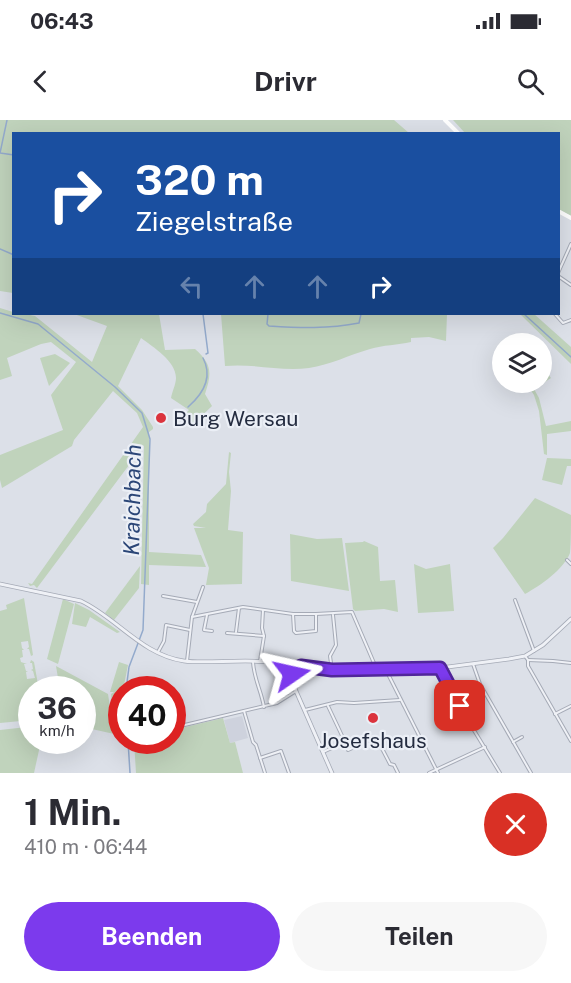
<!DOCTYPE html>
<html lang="de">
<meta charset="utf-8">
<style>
:root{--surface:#fff;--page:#f7f7f7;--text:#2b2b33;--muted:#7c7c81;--accent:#7c3aed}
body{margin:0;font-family:"Public Sans",sans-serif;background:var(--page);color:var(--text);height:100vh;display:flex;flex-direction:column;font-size:22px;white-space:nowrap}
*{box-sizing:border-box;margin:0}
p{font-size:20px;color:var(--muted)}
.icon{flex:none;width:33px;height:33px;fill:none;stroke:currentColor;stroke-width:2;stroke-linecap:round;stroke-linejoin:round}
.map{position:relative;height:653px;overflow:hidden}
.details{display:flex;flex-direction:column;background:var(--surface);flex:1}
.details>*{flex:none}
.top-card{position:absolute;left:12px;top:12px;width:548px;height:183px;border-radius:0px;box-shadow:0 6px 24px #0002;background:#1a4fa0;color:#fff;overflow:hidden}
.fabs{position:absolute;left:492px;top:213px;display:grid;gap:12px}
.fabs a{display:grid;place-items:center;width:60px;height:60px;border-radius:50%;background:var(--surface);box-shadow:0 6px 24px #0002;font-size:30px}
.speed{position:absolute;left:18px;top:556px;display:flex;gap:12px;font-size:30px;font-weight:700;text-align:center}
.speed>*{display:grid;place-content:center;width:78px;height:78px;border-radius:50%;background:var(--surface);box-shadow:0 6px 24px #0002;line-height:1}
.speed small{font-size:15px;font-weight:400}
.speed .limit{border:9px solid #d22;background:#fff;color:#111}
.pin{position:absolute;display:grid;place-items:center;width:51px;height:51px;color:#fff;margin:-26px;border-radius:12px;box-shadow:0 3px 9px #0006}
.me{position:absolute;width:66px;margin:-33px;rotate:79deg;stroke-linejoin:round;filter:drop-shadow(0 0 4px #0008)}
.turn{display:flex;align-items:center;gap:21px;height:126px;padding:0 24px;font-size:27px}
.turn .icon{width:78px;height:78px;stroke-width:2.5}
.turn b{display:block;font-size:42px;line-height:51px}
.lanes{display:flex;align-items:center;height:57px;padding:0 24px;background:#0003;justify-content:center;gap:30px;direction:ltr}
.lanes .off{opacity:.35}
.round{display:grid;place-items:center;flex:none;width:63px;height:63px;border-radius:32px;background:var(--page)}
.overview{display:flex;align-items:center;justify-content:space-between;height:102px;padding:0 24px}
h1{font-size:36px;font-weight:700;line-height:45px}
.primary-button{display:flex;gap:12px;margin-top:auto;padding:12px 24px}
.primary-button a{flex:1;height:69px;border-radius:36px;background:var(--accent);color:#fff;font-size:24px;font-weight:700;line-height:69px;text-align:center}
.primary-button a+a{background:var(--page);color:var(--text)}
.status{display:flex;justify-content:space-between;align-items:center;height:42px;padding:0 30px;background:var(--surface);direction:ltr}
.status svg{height:16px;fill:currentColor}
header{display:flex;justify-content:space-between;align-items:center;height:78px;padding:0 24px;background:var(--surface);font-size:27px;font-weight:700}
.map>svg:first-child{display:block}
.built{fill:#ced2dd}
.green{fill:#c0d3bc}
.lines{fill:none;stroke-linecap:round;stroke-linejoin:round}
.stream{stroke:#93aacc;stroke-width:1.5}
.minor-casing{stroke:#a5aab6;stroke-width:4}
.tertiary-casing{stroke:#a5aab6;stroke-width:4.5}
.minor{stroke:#eff1f6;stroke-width:2}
.tertiary{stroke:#eff1f6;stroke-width:3}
.secondary{stroke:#fff;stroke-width:4}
.route-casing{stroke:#51269a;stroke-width:15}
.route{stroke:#7c3aed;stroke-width:10}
.poi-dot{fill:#db333d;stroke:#ebeff6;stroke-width:2}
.labels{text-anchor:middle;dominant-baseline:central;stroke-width:4.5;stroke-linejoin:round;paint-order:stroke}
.poi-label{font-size:21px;fill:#242c40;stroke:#ebeff6;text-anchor:start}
.water-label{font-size:22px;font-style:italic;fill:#2b4677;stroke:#ebeff6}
</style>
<div class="status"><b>06:43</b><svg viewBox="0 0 49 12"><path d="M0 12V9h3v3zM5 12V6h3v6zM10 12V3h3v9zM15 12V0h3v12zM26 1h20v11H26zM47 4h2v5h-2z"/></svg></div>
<header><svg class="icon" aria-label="back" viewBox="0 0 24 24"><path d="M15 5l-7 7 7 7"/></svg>Drivr<svg class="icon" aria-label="search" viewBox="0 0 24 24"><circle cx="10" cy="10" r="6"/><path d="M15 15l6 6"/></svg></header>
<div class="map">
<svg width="571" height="653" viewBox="0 0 571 653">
<rect width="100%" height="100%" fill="#dce0e8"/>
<polygon class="built" points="242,596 248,618 230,623 224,600"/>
<g class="green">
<polygon points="0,0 394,0 409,13 14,14 13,173 0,171"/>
<polygon points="453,0 571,0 571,96 558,89 558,14 465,13"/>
<path d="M 0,188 L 13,192 L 14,194 L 25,194 L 35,196 L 92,242 L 107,206 L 74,194 L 159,194 L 165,230 L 195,229 C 212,244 212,253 205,274 L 212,286 L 190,307 L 181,298 L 189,290 L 171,278 C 172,272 176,264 176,258 C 176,241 153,227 141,218 L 118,266 L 142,290 L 153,307 L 153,309 L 149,312 L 149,432 L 201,435 L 206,447 L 149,445 L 149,465 L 141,464 L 144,325 L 37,468 L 34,465 L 30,466 L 28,463 L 32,464 L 143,307 L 137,293 L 113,271 L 74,320 L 72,326 L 2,368 L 0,360 L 0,335 L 63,310 L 51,275 L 76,242 L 51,222 L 41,224 L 7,238 L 12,256 L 0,260 Z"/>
<path d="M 221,194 L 447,194 L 446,221 L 429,217 L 411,218 L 411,222 C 398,225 383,225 370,229 C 349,235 330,245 309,248 C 281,252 253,243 225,246 Z"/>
<polygon points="520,194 534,194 571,227 571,244"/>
<polygon points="55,234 70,243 49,266 40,238"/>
<polygon points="545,250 551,258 534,269 539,278 546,306 571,301 571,311 547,314 547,335 544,334 539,291 534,275 526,263 542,262 542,252"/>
<polygon points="229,332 231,333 229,352 231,371 228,410 243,412 242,464 206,465 209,448 194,408 206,408 194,406 193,404 206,392 207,384 226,364"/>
<polygon points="547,338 571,339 571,346 567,346 562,365 542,360"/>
<path d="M 535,378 L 571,395 C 571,406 571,423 570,433 C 564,449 540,466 525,474 L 493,428 L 503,418 Z"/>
<polygon points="290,414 317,419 342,418 349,471 291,461"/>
<polygon points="364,421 378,427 380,461 395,460 398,492 384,489 355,491 353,489 345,423 363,422"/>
<polygon points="414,444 426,449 450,444 454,491 418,493"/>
<polygon points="140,446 139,468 114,500 105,493"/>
<polygon points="24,478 33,535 31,536 29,529 27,529 29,527 28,521 21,522 22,528 24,530 22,530 23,537 20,538 21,542 27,544 24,544 26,551 28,551 26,552 27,559 35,558 33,551 31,550 33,549 32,543 30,543 31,540 34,542 39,570 32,570 31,600 0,603 0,491 7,489 6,485"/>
<polygon points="63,479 74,484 58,544 47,539"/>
<polygon points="75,483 89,490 120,512 117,513 90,497 86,507 72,504"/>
<polygon points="119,542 128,545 123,570 116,572 121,574 121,588 112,586 111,574 114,572 110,572"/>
<polygon points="56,546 108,574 114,614 83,607 82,570 60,570"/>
<polygon points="223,598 230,623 235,622 243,653 136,653 134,621 172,621 173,610"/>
<polygon points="31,602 32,621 41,621 34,653 0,653 0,610 27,607 28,603"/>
</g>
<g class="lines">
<g class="stream">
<polyline points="7,0 0,33 14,35"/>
<polyline points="0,129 14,135"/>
<polyline points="0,193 38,204 115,267 142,293 150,319 143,510 129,547 126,570"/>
<polyline points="203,194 208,233 206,234"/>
<path d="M 268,194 L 267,204 L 269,206 C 300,208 328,209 359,203 L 361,194"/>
<polyline points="524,194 571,237"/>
<path d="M 188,287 C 203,274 213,257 203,238"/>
<polyline points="128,621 130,653"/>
</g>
<g class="minor-casing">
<g id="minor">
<polyline points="558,153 571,124"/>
<polyline points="558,156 571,165"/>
<polyline points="555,194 563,203 571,200"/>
<polyline points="567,440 571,444"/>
<polyline points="163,476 197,482"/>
<polyline points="515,480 534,531"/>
<polyline points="293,494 294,511 296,513 316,511 316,494"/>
<polyline points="207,495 204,510 212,511"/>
<polyline points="192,497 243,487 293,494 316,494 352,492 377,550"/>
<polyline points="236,512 239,488"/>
<polyline points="227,513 264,516"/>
<polyline points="158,532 164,521 166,505 190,510"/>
<polyline points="525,536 528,540 528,546 571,621"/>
<polyline points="528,540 553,541 571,543"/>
<polyline points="187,541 192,497 203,467"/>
<polyline points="260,541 264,516 262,508 263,490"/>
<path d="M 253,542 C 254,559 261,570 264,587"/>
<polyline points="473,544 480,564 531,653"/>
<polyline points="440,548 447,566 500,653"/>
<polyline points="332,550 330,536 336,525 333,495"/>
<polyline points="386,550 438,653"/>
<polyline points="305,590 337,582 354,583 400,580"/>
<polyline points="244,591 253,622 256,625 265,653"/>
<polyline points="555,594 571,586"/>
<polyline points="172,608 277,583 296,571"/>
<polyline points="345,622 348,630 376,617 390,644 394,645 398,653"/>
<polyline points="513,622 522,617"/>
<polyline points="323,632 345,622 328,586"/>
<polyline points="260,638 281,631 289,653"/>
<polyline points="429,653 485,627"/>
</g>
</g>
<g class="tertiary-casing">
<g id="tertiary">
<path d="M 0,464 L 81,481 C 117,498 142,535 184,541 C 214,545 269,534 293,550"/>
<polyline points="293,550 301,546 332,550 440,548 509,539 525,536 543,525 571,499"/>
<polyline points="293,550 292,558 296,571 332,653"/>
</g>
</g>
<use href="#minor" class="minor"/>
<use href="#tertiary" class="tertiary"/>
<g class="secondary">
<polyline points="445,0 459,14"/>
<polyline points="558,91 571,98"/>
</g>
</g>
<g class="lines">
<g class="route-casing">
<polyline id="route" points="292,554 293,550 301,546 332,550 440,548 460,586"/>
</g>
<use href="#route" class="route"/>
</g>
<g class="poi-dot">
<circle cx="161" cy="298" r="6"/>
<circle cx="373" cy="598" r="6"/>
</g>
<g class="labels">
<g class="poi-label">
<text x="173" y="298">Burg Wersau</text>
<text x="373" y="620" text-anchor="middle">Josefshaus</text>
</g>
<g class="water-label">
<text transform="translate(132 380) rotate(-89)">Kraichbach</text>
</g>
</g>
</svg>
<div class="fabs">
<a><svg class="icon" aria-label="layers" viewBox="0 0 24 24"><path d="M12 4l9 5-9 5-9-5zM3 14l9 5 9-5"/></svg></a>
</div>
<div class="speed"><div>36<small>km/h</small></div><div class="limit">40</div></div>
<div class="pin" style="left:460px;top:586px;background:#d93025"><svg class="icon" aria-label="arrive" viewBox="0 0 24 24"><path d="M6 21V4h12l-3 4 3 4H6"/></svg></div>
<svg class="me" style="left:292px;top:554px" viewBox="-20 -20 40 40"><path d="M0-17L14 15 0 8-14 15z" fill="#7c3aed" stroke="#fff" stroke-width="4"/></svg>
<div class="top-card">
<div class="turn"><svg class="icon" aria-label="right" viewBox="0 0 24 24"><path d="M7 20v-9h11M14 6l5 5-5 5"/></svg><div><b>320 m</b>Ziegelstraße</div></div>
<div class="lanes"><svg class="icon off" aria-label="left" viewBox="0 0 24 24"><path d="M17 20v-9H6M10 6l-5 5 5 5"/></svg><svg class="icon off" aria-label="ahead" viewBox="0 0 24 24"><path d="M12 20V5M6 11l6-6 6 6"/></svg><svg class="icon off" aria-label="ahead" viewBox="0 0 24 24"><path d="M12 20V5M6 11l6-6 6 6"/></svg><svg class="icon" aria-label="right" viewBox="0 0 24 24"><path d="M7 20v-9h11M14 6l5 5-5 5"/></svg></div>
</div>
</div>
<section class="details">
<div class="overview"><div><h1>1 Min.</h1><p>410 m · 06:44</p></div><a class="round" style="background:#d93025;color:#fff"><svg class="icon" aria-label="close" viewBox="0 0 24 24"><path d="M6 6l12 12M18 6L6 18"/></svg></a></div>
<div class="primary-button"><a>Beenden</a><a>Teilen</a></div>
</section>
